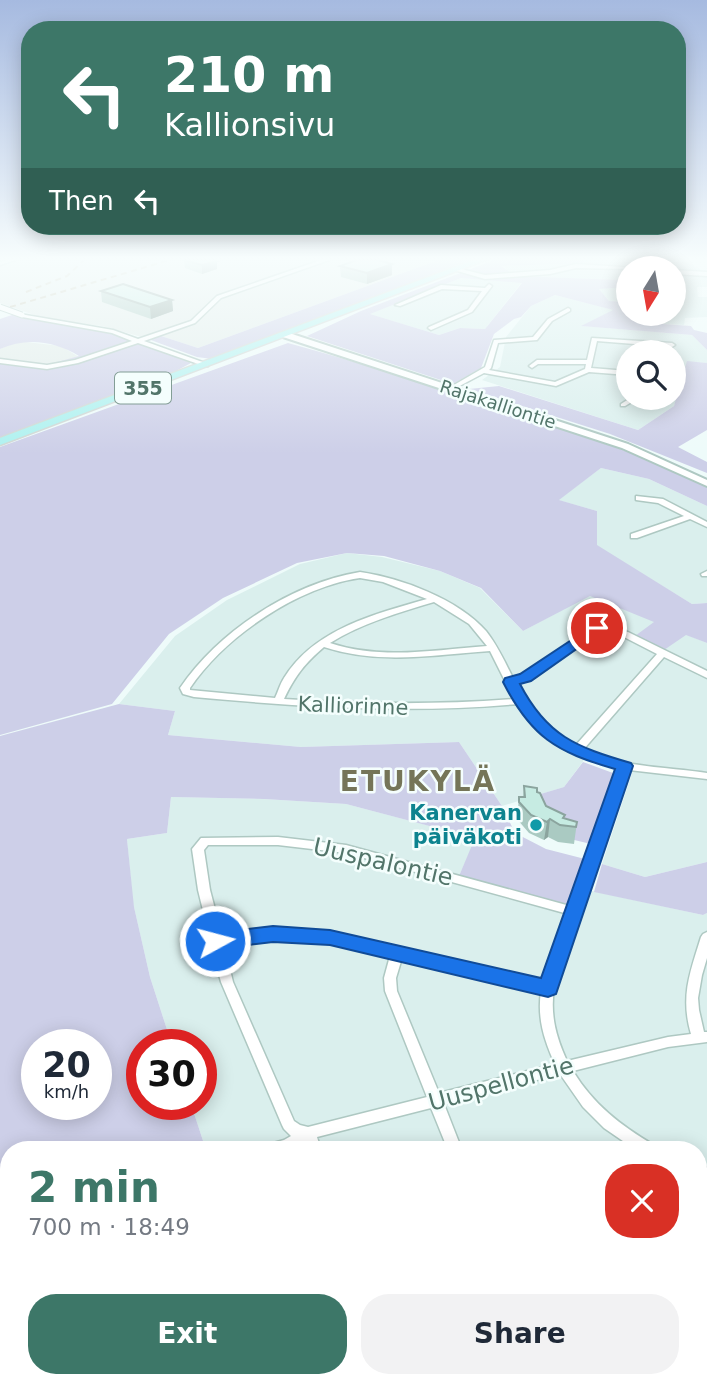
<!DOCTYPE html>
<meta charset="utf-8">
<style>
:root{--surface:#fff;--page:#f2f2f3;--text:#1f2937;--muted:#747a83;--accent:#3d7768}
body{margin:0;font-family:"DejaVu Sans",sans-serif;background:var(--page);color:var(--text);height:100vh;display:flex;flex-direction:column;font-size:26px;white-space:nowrap}
*{box-sizing:border-box;margin:0}
p{font-size:23px;color:var(--muted)}
.icon{flex:none;width:38px;height:38px;fill:none;stroke:currentColor;stroke-width:2;stroke-linecap:round;stroke-linejoin:round}
.map{position:relative;flex:1;overflow:hidden}
.panel{position:absolute;left:0px;top:1141px;width:707px;height:247px;display:flex;flex-direction:column;background:var(--surface);border-radius:28px 28px 0 0;box-shadow:0 4px 18px #0003}
.panel>*{flex:none}
.hud{position:absolute;left:21px;top:21px;width:665px;height:214px;border-radius:28px;box-shadow:0 4px 18px #0003;background:#3d7768;color:#fff;overflow:hidden}
.needle{width:46px;rotate:191deg}
.fabs{position:absolute;left:616px;top:256px;display:grid;gap:14px}
.fabs a{display:grid;place-items:center;width:70px;height:70px;border-radius:50%;background:var(--surface);box-shadow:0 4px 18px #0003;font-size:35px}
.speed{position:absolute;left:21px;top:1029px;display:flex;gap:14px;font-size:35px;font-weight:700;text-align:center}
.speed>*{display:grid;place-content:center;width:91px;height:91px;border-radius:50%;background:var(--surface);box-shadow:0 4px 18px #0003;line-height:1}
.speed small{font-size:18px;font-weight:400}
.speed .limit{border:10px solid #d22;background:#fff;color:#111}
.pin{position:absolute;display:grid;place-items:center;width:60px;height:60px;color:#fff;margin:-30px;border:4px solid #fff;border-radius:50%;box-shadow:0 2px 7px #0007}
.me{position:absolute;width:77px;margin:-38px;rotate:83deg;stroke-linejoin:round;filter:drop-shadow(0 0 5px #0008)}
.turn{display:flex;align-items:center;gap:24px;height:147px;padding:0 28px;font-size:32px}
.turn .icon{width:91px;height:91px;stroke-width:2.5}
.turn b{display:block;font-size:49px;line-height:60px}
.then{display:flex;align-items:center;height:66px;padding:0 28px;background:#0003;gap:14px;font-size:26px}
.round{display:grid;place-items:center;flex:none;width:74px;height:74px;border-radius:28px;background:var(--page)}
.overview{display:flex;align-items:center;justify-content:space-between;height:119px;padding:0 28px}
h1{font-size:42px;font-weight:700;line-height:52px;color:var(--accent)}
.action{display:flex;gap:14px;margin-top:auto;padding:14px 28px}
.action a{flex:1;height:80px;border-radius:28px;background:var(--accent);color:#fff;font-size:28px;font-weight:700;line-height:80px;text-align:center}
.action a+a{background:var(--page);color:var(--text)}
.map>svg:first-child{display:block}
.residential{fill:#daefed;fill-rule:evenodd}
.industrial{fill:#e2ece9}
.green{fill:#cdcfe8;fill-rule:evenodd}
.lines{fill:none;stroke-linecap:round;stroke-linejoin:round}
.minor-casing{stroke:#aec8c2;stroke-width:3}
.tertiary-casing{stroke:#aec8c2;stroke-width:4}
.primary-casing{stroke:#cfd8d5;stroke-width:3}
.minor{fill:#fff;fill-rule:evenodd}
.tertiary{fill:#fff;fill-rule:evenodd}
.primary{fill:#aef1ef;fill-rule:evenodd}
.rail{stroke:#c5c2ac;stroke-width:2;stroke-dasharray:6 4.5;stroke-linecap:butt}
.minor-bridge-casing{stroke:#aec8c2;stroke-width:7;stroke-linecap:butt}
.minor-bridge{stroke:#fff;stroke-width:5}
.wall{fill:#aacac2}
.shaded-wall{fill:#8ba49e}
.building{fill:#c6ebe2;stroke:#8ba49e;stroke-width:2}
.route{fill:#1a73e8;stroke:#114b97;stroke-width:2}
.culture-dot{fill:#0f9aa8;stroke:#f4fefd;stroke-width:2.5}
.labels{text-anchor:middle;dominant-baseline:central;stroke-width:5;stroke-linejoin:round;paint-order:stroke}
.far-street-label{font-size:18px;fill:#52756a;stroke:#f4fefd}
.shield{fill:#f4fefd;stroke:#839e96;stroke-width:2}
.shield-label{font-size:19px;font-weight:bold;fill:#52756a}
.street-label{font-size:21px;fill:#52756a;stroke:#f4fefd}
.culture-label{font-size:21px;font-weight:bold;fill:#0d838f;stroke:#f4fefd;text-anchor:end}
.near-street-label{font-size:24px;fill:#52756a;stroke:#f4fefd}
.district-label{font-size:28px;font-weight:bold;letter-spacing:2px;fill:#757558;stroke:#f4fefd}
</style>
<div class="map">
<svg width="707" height="1387" viewBox="0 0 707 1387">
<rect width="100%" height="100%" fill="#eefbfa"/>
<g class="residential">
<polygon points="584,259 678,259 693,265 707,273 707,287 697,287 698,297 707,297 707,317 685,318 684,325 634,322 636,313 674,313 674,268 628,268 628,302 609,301 599,289 621,280 516,276 500,265 584,263"/>
<polygon points="461,278 522,282 485,329 460,328 439,335 369,314"/>
<path d="M 555,295 L 614,310 L 583,326 L 692,335 L 707,350 L 707,363 L 687,362 L 687,374 L 674,406 L 638,430 L 482,380 L 500,367 L 506,337 L 531,306 ZM 628,352 L 674,352 L 674,397 L 628,397 Z"/>
<polygon points="601,468 649,479 707,506 707,603 692,604 597,546 597,511 558,500"/>
<polygon points="347,553 382,557 440,571 480,588 523,631 590,595 707,643 707,862 645,877 602,864 635,764 590,752 564,787 502,806 459,742 301,747 168,735 175,711 119,704 175,636 227,600 300,564"/>
<polygon points="171,797 264,799 346,804 476,838 459,876 571,907 578,888 703,915 707,913 707,1302 698,1294 698,1150 206,1150 191,1104 201,1104 201,1045 172,1045 150,977 133,903 127,839 167,833"/>
<rect x="0" y="1176" width="9" height="118"/>
</g>
<g class="industrial">
<polygon points="0,259 441,259 198,348 155,334 142,337 102,326 46,319 0,303"/>
<polygon points="17,341 61,346 79,357 46,365 0,358 0,349"/>
</g>
<g class="green">
<polygon points="441,259 474,259 212,359 197,357 148,339 158,335 198,348"/>
<path d="M 497,259 L 584,259 L 584,263 L 501,266 L 516,276 L 622,280 L 624,287 L 599,289 L 609,301 L 628,302 L 628,313 L 636,313 L 635,322 L 691,326 L 694,330 L 707,333 L 707,350 L 692,335 L 581,326 L 613,310 L 555,295 L 531,306 L 521,317 L 514,319 L 494,334 L 481,368 L 453,384 L 307,336 L 361,311 ZM 461,278 L 522,283 L 485,329 L 460,328 L 439,335 L 370,314 Z"/>
<path d="M 15,314 C 52,327 94,323 129,339 L 129,343 L 140,343 L 191,363 L 163,378 L 0,440 L 0,358 L 46,365 L 79,356 C 55,341 26,337 0,349 L 0,319 Z"/>
<path d="M 288,343 C 362,363 435,387 508,410 C 576,433 643,454 707,487 L 707,506 L 649,479 L 601,468 L 559,500 L 597,511 L 597,545 L 692,604 L 707,603 L 707,643 L 686,635 L 664,650 L 635,636 L 654,622 L 590,596 L 523,631 L 481,588 L 440,571 L 384,556 L 347,553 L 297,563 L 223,598 L 169,634 L 112,704 L 0,735 L 0,447 Z"/>
<polygon points="687,361 707,363 707,430 678,447 707,462 707,473 610,434 469,389 499,386 638,430 674,406"/>
<path d="M 119,704 L 175,711 L 168,735 L 301,747 L 459,742 L 502,806 L 515,833 L 546,849 L 585,859 L 571,907 L 459,876 L 475,838 L 346,804 L 264,799 L 171,797 L 167,833 L 127,839 L 134,907 L 150,977 L 172,1045 L 142,1045 L 142,1104 L 191,1104 L 206,1150 L 9,1150 L 9,1176 L 0,1176 L 0,736 ZM 37,1045 L 96,1045 L 96,1104 L 37,1104 Z"/>
<polygon points="583,762 613,773 591,844 570,839 524,799 564,787"/>
<polygon points="707,862 707,913 703,915 594,892 602,864 645,877"/>
<polygon points="178,1379 502,1379 502,1381 401,1383 388,1387 181,1387"/>
</g>
<g class="lines">
<g class="minor-casing">
<g id="minor">
<polygon points="10,259 18,259 0,265 0,262"/>
<polygon points="324,259 332,259 221,298 195,323 144,341 208,364 208,366 204,366 138,343 78,363 47,369 0,363 0,359 47,365 75,360 132,341 112,333 22,317 19,315 20,314 113,330 138,339 191,321 217,296"/>
<polygon points="639,259 644,259 649,268 644,268"/>
<polygon points="576,264 639,268 628,268 628,269 576,268 550,274 485,279 454,270 457,268 485,275 550,270"/>
<polygon points="674,270 707,272 707,276 674,274"/>
<polygon points="489,284 492,286 472,312 431,330 428,328 429,327 468,310 482,291 442,289 400,306 395,305 441,285 485,288"/>
<polygon points="568,308 570,309 570,311 552,321 537,340 498,343 491,368 489,370 555,382 585,369 586,364 538,364 532,368 529,366 537,360 587,360 592,338 672,343 675,345 672,347 597,341 591,368 628,371 628,375 589,372 556,386 484,373 452,390 447,389 485,367 494,340 533,337 548,319"/>
<polygon points="632,397 640,397 625,406 621,406 621,404"/>
<polygon points="636,496 663,499 707,522 707,527 690,519 637,538 631,538 631,534 684,516 658,503 636,500"/>
<polygon points="707,571 707,576 702,576 701,574"/>
<path d="M 360,572 C 401,578 458,599 486,631 C 497,645 505,662 513,678 L 523,675 L 597,625 L 628,632 L 707,671 L 707,678 L 664,657 L 583,750 C 621,767 666,767 707,773 L 707,779 L 629,770 L 554,988 C 550,1015 556,1037 567,1061 L 668,1037 L 691,1034 C 680,997 690,972 701,937 L 703,934 L 707,932 L 707,958 L 702,975 L 698,998 L 699,1010 L 704,1032 L 707,1032 L 707,1042 L 668,1047 L 573,1071 C 593,1104 621,1126 654,1145 L 656,1150 L 636,1150 L 604,1128 L 583,1107 L 560,1074 L 444,1104 L 462,1150 L 448,1150 L 431,1108 L 317,1137 L 321,1150 L 307,1150 L 304,1143 L 293,1150 L 264,1150 L 266,1145 L 284,1140 L 291,1136 L 284,1129 L 282,1125 L 221,982 L 211,945 L 209,941 L 210,939 L 198,890 L 192,849 L 201,838 L 278,837 L 346,845 L 570,906 L 619,768 C 578,759 540,742 518,704 C 409,714 302,707 194,697 L 183,694 L 180,688 C 219,631 292,583 360,572 ZM 360,578 L 383,582 L 427,599 C 375,614 314,629 284,678 C 280,684 278,692 275,698 L 190,690 L 190,688 C 225,636 298,587 360,578 ZM 434,602 L 469,624 L 487,646 C 434,650 381,660 330,643 C 362,623 398,613 434,602 ZM 599,631 L 622,636 L 657,654 L 575,746 C 547,733 530,711 516,683 L 529,679 ZM 324,647 C 380,665 432,655 490,651 L 514,699 C 437,705 361,704 284,699 C 295,676 305,663 324,647 ZM 208,845 L 278,845 L 346,853 L 568,914 L 544,982 L 330,932 L 273,929 L 222,936 L 210,890 L 204,850 ZM 273,939 L 330,942 L 390,956 L 384,978 L 385,991 L 427,1097 L 308,1127 L 300,1125 L 294,1121 L 233,982 L 224,945 ZM 402,958 L 541,991 C 537,1018 544,1040 555,1064 L 439,1093 L 397,991 L 396,978 Z"/>
<polygon points="698,1165 707,1168 707,1182 698,1179"/>
</g>
</g>
<g class="tertiary-casing">
<g id="tertiary">
<polygon points="283,333 289,333 628,444 707,480 707,486 622,448 283,337"/>
<polygon points="707,1362 707,1384 700,1387 658,1387 662,1379 698,1379 698,1366"/>
</g>
</g>
<g class="primary-casing">
<polygon id="primary" points="476,259 488,259 0,445 0,438"/>
</g>
<use href="#minor" class="minor"/>
<use href="#tertiary" class="tertiary"/>
<use href="#primary" class="primary"/>
<g class="rail">
<polyline points="26,292 67,276 85,259"/>
<polyline points="0,310 173,259"/>
</g>
<g class="minor-bridge-casing">
<polyline id="minor-bridge" points="0,307 22,315"/>
</g>
<use href="#minor-bridge" class="minor-bridge"/>
</g>
<g class="wall">
<polygon points="184,260 217,261 217,269 202,274 185,268"/>
<polygon points="392,264 392,275 367,284 341,277 340,266"/>
<polygon points="101,291 172,300 173,311 151,319 102,302"/>
<polygon points="524,786 537,792 546,806 564,818 577,822 574,844 558,842 548,837 544,840 529,833 517,819 519,797 523,797"/>
</g>
<g class="shaded-wall">
<polygon points="217,261 217,269 202,274 202,265"/>
<polygon points="392,264 392,275 367,284 367,273"/>
<polygon points="172,300 173,311 151,319 150,307"/>
<polygon points="550,819 548,837 544,840 547,822"/>
</g>
<g class="building">
<polygon points="186,259 212,259 217,261 202,265 184,260"/>
<polygon points="359,259 375,259 392,264 367,273 340,266"/>
<polygon points="123,284 172,300 150,307 101,291"/>
<polygon points="524,786 537,788 537,792 540,793 546,806 565,815 563,818 577,822 576,827 560,825 550,819 547,822 531,815 519,802 519,797 525,797"/>
</g>
<linearGradient id="sky" x2="0" y2="1"><stop stop-color="#a6bae0"/><stop offset="0.57" stop-color="#f7fdfd"/><stop offset="1" stop-color="#f7fdfd" stop-opacity="0"/></linearGradient>
<rect width="707" height="454" fill="url(#sky)"/>
<path class="route" d="M 597,623 L 602,624 L 604,628 L 602,631 L 531,681 L 520,684 C 547,736 576,747 631,763 L 633,766 L 556,994 L 548,997 L 330,945 L 273,942 L 215,949 L 208,946 L 205,941 L 208,936 L 215,933 L 273,926 L 330,930 L 541,978 L 615,769 C 556,752 531,737 503,682 L 505,678 L 520,674 Z"/>
<circle class="culture-dot" cx="536" cy="825" r="7"/>
<g class="labels">
<g class="far-street-label">
<text transform="translate(498 404) rotate(18)">Rajakalliontie</text>
</g>
<rect class="shield" x="115" y="372.5" width="56" height="31" rx="5"/>
<g class="shield-label">
<text x="143" y="388">355</text>
</g>
<g class="street-label">
<text transform="translate(353 706) rotate(2)">Kalliorinne</text>
</g>
<g class="culture-label">
<text x="522" y="813">Kanervan<tspan x="522" dy="24">päiväkoti</tspan></text>
</g>
<g class="near-street-label">
<text transform="translate(383 862) rotate(13)">Uuspalontie</text>
<text transform="translate(501 1084) rotate(-15)">Uuspellontie</text>
</g>
<g class="district-label">
<text x="418" y="781">ETUKYLÄ</text>
</g>
</g>
</svg>
<div class="fabs">
<a><svg class="needle" viewBox="-14 -14 28 28"><path d="M0-13l5 13h-10z" fill="#e53935"/><path d="M0 13l5-13h-10z" fill="#747a83"/></svg></a>
<a><svg class="icon" aria-label="search" viewBox="0 0 24 24"><circle cx="10" cy="10" r="6"/><path d="M15 15l6 6"/></svg></a>
</div>
<div class="speed"><div>20<small>km/h</small></div><div class="limit">30</div></div>
<div class="pin" style="left:597px;top:628px;background:#d93025"><svg class="icon" aria-label="arrive" viewBox="0 0 24 24"><path d="M6 21V4h12l-3 4 3 4H6"/></svg></div>
<svg class="me" style="left:215px;top:941px" viewBox="-20 -20 40 40"><circle r="17" fill="#1a73e8" stroke="#fff" stroke-width="3"/><path d="M0-11L8 9 0 5-8 9z" fill="#fff"/></svg>
<div class="hud">
<div class="turn"><svg class="icon" aria-label="left" viewBox="0 0 24 24"><path d="M17 20v-9H6M10 6l-5 5 5 5"/></svg><div><b>210 m</b>Kallionsivu</div></div>
<div class="then">Then<svg class="icon" aria-label="left" viewBox="0 0 24 24"><path d="M17 20v-9H6M10 6l-5 5 5 5"/></svg></div>
</div>
<section class="panel">
<div class="overview"><div><h1>2 min</h1><p>700 m · 18:49</p></div><a class="round" style="background:#d93025;color:#fff"><svg class="icon" aria-label="close" viewBox="0 0 24 24"><path d="M6 6l12 12M18 6L6 18"/></svg></a></div>
<div class="action"><a>Exit</a><a>Share</a></div>
</section>
</div>
